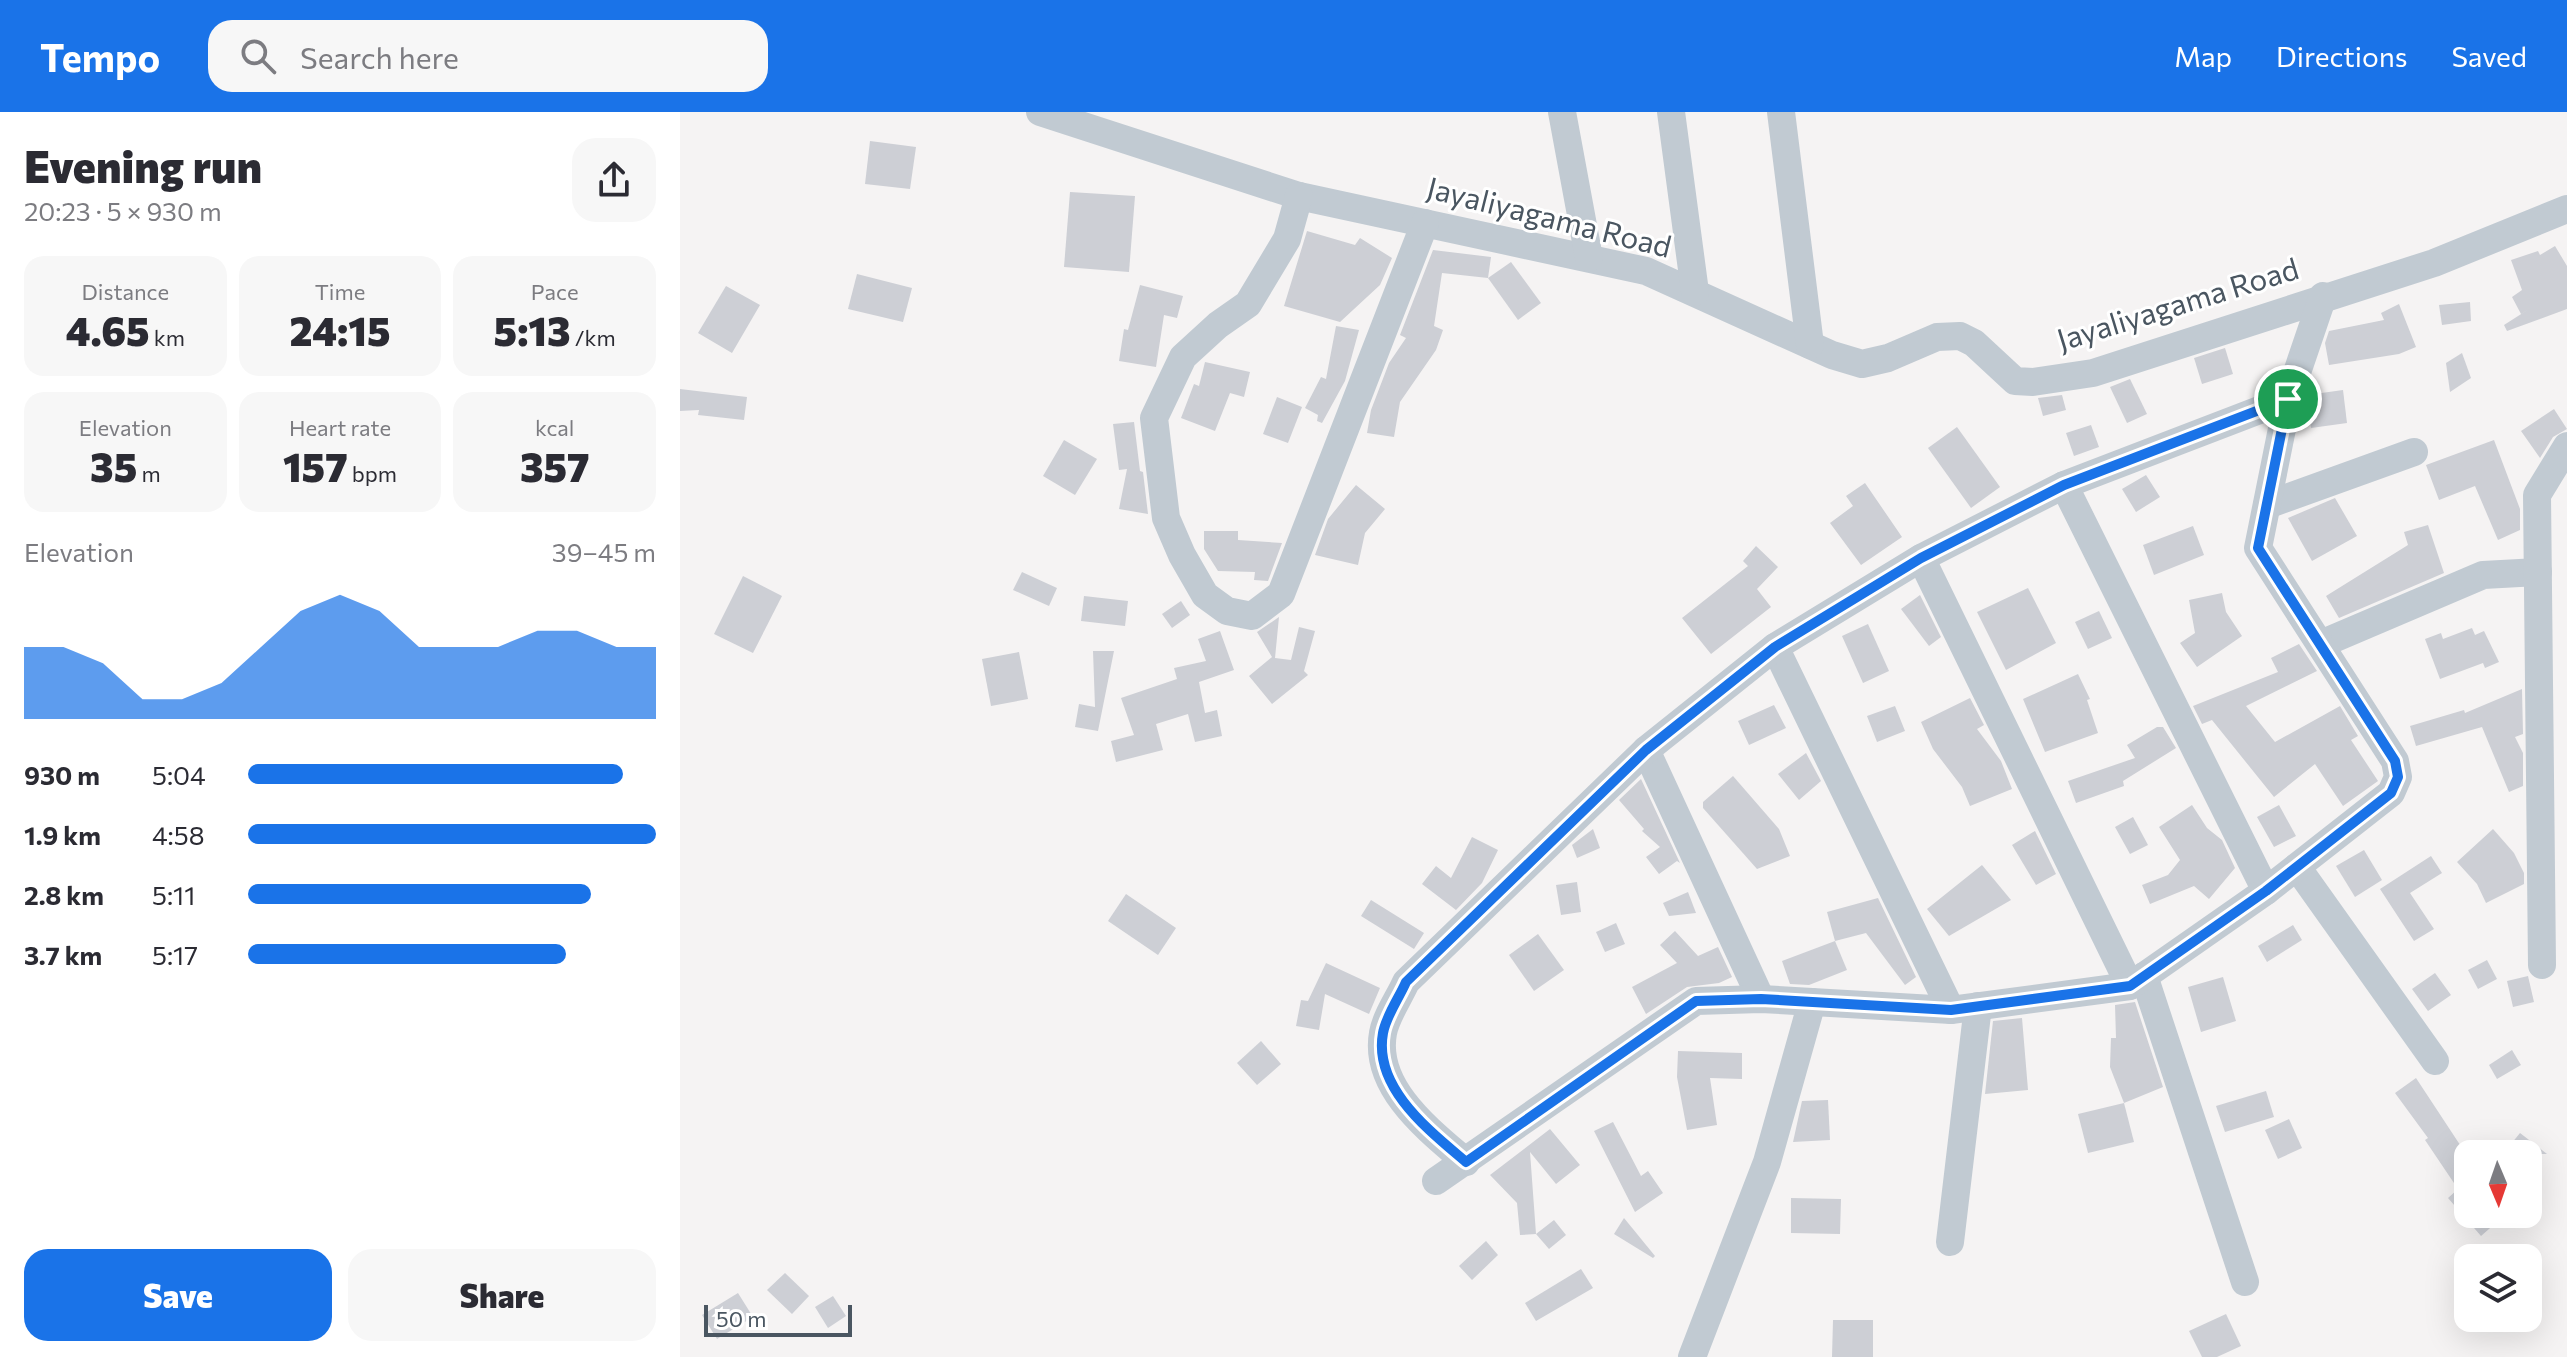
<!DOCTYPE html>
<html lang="en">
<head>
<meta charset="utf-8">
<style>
  body { margin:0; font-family:Commissioner,sans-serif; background:#f7f7f7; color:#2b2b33; height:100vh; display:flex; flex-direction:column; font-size:30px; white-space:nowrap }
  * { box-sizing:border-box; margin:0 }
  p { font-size:26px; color:#7c7c81 }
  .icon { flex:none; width:44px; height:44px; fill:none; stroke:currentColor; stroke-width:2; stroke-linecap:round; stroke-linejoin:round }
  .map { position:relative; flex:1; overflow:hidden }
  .sheet { display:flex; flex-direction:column; background:#fff; width:680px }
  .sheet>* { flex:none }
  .needle { width:52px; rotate:178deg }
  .tools { position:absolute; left:1774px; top:1028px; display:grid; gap:16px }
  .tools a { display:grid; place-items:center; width:88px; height:88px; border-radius:16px; background:#fff; box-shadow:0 8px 32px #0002; font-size:40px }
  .scale { position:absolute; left:24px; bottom:20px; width:148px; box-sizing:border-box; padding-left:8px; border:4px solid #4a5661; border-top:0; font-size:22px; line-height:28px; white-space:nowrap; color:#4a5661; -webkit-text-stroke:6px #fff; paint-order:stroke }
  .pin { position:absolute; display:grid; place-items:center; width:68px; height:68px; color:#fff; margin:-34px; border:4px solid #fff; border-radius:50%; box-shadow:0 2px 8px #0007 }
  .round { display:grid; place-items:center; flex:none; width:84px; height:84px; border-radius:24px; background:#f7f7f7 }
  .head { display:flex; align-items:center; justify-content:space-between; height:136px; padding:0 24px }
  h1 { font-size:44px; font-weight:800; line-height:60px }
  .metrics { display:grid; grid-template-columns:repeat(3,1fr); gap:12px; height:136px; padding:8px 24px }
  .metrics div { display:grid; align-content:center; border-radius:20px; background:#f7f7f7; text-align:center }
  .metrics b { font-size:40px; font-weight:800 }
  .metrics small { font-size:22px; font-weight:400 }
  .metrics p { font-size:22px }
  .chart { height:224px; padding:16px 24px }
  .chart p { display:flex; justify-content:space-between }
  .chart svg { width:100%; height:144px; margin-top:8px; fill:#1a73e8; opacity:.7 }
  .primary-button { display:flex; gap:16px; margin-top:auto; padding:16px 24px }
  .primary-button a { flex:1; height:92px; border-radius:24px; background:#1a73e8; color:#fff; font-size:32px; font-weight:800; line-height:92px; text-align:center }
  .primary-button a+a { background:#f7f7f7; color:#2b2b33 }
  ul { padding:0 24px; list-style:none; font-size:26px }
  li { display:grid; grid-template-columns:128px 96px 1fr; align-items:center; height:60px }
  li i { height:20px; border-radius:10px; background:#1a73e8 }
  header { display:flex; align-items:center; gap:48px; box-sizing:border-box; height:112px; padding:0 40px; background:#1a73e8; color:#fff }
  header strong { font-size:38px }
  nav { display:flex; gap:44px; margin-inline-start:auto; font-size:28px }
  .search { width:560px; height:72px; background:#f7f7f7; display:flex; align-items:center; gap:20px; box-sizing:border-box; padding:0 28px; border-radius:24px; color:#7c7c81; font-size:30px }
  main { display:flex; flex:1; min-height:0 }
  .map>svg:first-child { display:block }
</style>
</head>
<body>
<header>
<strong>Tempo</strong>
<div class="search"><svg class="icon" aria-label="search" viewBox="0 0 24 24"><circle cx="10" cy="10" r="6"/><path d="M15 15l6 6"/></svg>Search here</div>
<nav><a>Map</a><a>Directions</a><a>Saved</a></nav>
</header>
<main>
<section class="sheet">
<div class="head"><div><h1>Evening run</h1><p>20:23 · 5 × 930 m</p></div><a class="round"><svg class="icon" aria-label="share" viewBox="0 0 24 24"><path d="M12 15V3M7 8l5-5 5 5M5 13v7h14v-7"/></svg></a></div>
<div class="metrics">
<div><p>Distance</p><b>4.65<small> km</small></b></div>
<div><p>Time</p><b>24:15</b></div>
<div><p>Pace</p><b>5:13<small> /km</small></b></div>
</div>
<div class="metrics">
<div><p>Elevation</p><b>35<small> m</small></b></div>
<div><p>Heart rate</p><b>157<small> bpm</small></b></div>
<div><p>kcal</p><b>357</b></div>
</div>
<div class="chart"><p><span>Elevation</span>39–45 m</p>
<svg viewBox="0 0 160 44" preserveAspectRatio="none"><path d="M0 44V22L10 22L20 27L30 38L40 38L50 33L60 22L70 11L80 6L90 11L100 22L110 22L120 22L130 17L140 17L150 22L160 22V44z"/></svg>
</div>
<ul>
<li><b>930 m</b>5:04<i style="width:92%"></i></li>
<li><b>1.9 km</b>4:58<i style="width:100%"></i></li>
<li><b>2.8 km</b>5:11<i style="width:84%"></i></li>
<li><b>3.7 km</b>5:17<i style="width:78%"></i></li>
</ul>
<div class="primary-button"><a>Save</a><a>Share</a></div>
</section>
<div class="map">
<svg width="1887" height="1245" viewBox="0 0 1887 1245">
  <rect width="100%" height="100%" fill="#f5f3f3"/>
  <g fill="#cdcfd5">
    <path d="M 190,29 L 236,35 L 230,77 L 185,72 Z"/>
    <path d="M 390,80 L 455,84 L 449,160 L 384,155 Z"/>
    <path d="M 627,119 L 675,133 L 680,126 L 712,146 L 700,173 L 660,210 L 604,194 Z"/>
    <path d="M 1875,134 L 1887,154 L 1887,197 L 1827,219 L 1824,213 L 1849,197 L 1841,202 L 1832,185 L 1842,178 L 1831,148 L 1858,139 L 1860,143 Z"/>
    <path d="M 753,138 L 811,145 L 808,166 L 762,161 L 754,214 L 763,218 L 756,238 L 720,290 L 714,325 L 687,321 L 691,298 L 709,251 L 726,226 L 720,223 Z"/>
    <path d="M 831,150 L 861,191 L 838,208 L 808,166 Z"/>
    <path d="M 177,162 L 232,176 L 223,210 L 168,197 Z"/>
    <path d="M 460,173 L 503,184 L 497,206 L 484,203 L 476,255 L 439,249 L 444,217 L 448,218 Z"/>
    <path d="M 46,174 L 80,193 L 52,241 L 18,221 Z"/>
    <path d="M 1790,190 L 1791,209 L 1762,213 L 1759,193 Z"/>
    <path d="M 1719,192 L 1736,235 L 1719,242 L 1649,253 L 1645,231 L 1649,219 L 1704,208 L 1701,201 Z"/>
    <path d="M 656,214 L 679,218 L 665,269 L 642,311 L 637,309 L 638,303 L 625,296 L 641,265 L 646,267 Z"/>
    <path d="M 1545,236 L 1553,262 L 1522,272 L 1514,246 Z"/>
    <path d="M 1782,241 L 1791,266 L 1770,280 L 1766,251 Z"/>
    <path d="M 525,250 L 570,260 L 564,285 L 550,281 L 535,319 L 501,306 L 514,272 L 519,274 Z"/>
    <path d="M 1450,267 L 1467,302 L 1447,311 L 1430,275 Z"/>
    <path d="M 0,277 L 67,285 L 64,308 L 18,303 L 19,298 L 0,299 Z"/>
    <path d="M 1663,278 L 1667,311 L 1631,316 L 1627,283 Z"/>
    <path d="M 1382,283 L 1386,298 L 1363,304 L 1358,286 Z"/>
    <path d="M 597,285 L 622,295 L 608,331 L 583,322 Z"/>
    <path d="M 1874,297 L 1887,317 L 1873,325 L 1860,346 L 1841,319 Z"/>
    <path d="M 454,310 L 460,359 L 463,360 L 468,402 L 439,397 L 447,357 L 439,358 L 433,312 Z"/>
    <path d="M 1411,313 L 1419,335 L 1394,344 L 1386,321 Z"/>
    <path d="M 1277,315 L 1320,375 L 1291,396 L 1248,336 Z"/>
    <path d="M 384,328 L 417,347 L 395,383 L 363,364 Z"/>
    <path d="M 1814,328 L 1840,397 L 1840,418 L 1818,428 L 1795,374 L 1759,388 L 1746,353 Z"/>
    <path d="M 1466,363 L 1480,385 L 1456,400 L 1442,377 Z"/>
    <path d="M 1185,371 L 1222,425 L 1181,453 L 1150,411 L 1173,394 L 1166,384 Z"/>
    <path d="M 676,373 L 705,397 L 685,421 L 678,453 L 635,443 L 648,407 Z"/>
    <path d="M 1655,386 L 1677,424 L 1632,449 L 1608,406 Z"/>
    <path d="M 1748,413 L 1764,461 L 1659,506 L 1646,484 L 1728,433 L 1724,420 Z"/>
    <path d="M 1513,414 L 1524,443 L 1474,463 L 1463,433 Z"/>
    <path d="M 524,419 L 558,419 L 558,428 L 602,431 L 588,469 L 574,468 L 575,460 L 538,459 L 524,437 Z"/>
    <path d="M 1076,434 L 1098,455 L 1077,477 L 1091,495 L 1031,542 L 1002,506 L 1068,454 L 1063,449 Z"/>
    <path d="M 342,460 L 377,476 L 369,494 L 333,478 Z"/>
    <path d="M 63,464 L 102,484 L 73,541 L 34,522 Z"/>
    <path d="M 1348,476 L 1376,531 L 1326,558 L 1297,500 Z"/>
    <path d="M 1542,481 L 1546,500 L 1562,524 L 1517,555 L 1500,531 L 1515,521 L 1509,488 Z"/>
    <path d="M 1240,483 L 1261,525 L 1249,534 L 1221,497 Z"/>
    <path d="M 404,484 L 448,489 L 445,514 L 401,509 Z"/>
    <path d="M 501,489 L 510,503 L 492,516 L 482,502 Z"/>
    <path d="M 1419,499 L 1432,526 L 1408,537 L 1395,510 Z"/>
    <path d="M 599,505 L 595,546 L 611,548 L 619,515 L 635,519 L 624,559 L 628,563 L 592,592 L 569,564 L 592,545 L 577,520 Z"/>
    <path d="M 1188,512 L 1209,559 L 1183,571 L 1162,524 Z"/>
    <path d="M 1792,516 L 1795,523 L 1804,519 L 1819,550 L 1805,556 L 1803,551 L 1760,567 L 1745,527 L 1761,521 L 1763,527 Z"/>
    <path d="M 540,519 L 554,558 L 519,570 L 525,601 L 537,598 L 542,624 L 515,630 L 508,602 L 476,612 L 483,638 L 436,650 L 431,629 L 454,623 L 441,586 L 497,567 L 494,556 L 526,549 L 518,527 Z"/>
    <path d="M 1619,532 L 1637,559 L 1566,594 L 1595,630 L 1660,594 L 1678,624 L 1671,628 L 1698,669 L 1663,694 L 1635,652 L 1594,685 L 1532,608 L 1522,612 L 1513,594 L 1598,560 L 1591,546 Z"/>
    <path d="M 413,539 L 434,539 L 418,619 L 395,615 L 399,592 L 415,595 Z"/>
    <path d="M 339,540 L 348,587 L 311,594 L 302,547 Z"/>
    <path d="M 1398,562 L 1410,587 L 1407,588 L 1418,621 L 1365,640 L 1343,587 Z"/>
    <path d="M 1842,577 L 1843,622 L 1835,625 L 1843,641 L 1843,674 L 1829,680 L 1802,615 L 1736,634 L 1730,614 L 1784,598 L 1785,601 Z"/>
    <path d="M 1290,586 L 1304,613 L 1297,617 L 1321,649 L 1332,677 L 1290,694 L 1282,675 L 1253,637 L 1241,610 Z"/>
    <path d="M 1094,593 L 1106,616 L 1069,633 L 1058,609 Z"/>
    <path d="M 1215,594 L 1225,619 L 1197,630 L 1187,604 Z"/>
    <path d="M 1477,615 L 1483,615 L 1496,636 L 1443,669 L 1444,674 L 1396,691 L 1388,669 L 1455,646 L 1447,633 Z"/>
    <path d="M 1126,641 L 1141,669 L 1119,688 L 1098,662 Z"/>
    <path d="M 1053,664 L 1099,717 L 1110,744 L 1077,757 L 1023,696 L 1023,690 Z"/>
    <path d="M 961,667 L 1000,751 L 997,749 L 979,762 L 966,745 L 980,735 L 962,719 L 964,717 L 939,688 Z"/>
    <path d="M 1512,693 L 1527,716 L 1542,728 L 1555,756 L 1529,787 L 1514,774 L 1470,792 L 1462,773 L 1488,763 L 1500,748 L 1479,715 Z"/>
    <path d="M 1599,693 L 1616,724 L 1594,735 L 1577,705 Z"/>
    <path d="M 1453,705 L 1468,733 L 1450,742 L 1435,715 Z"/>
    <path d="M 913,717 L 920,736 L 897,746 L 892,733 Z"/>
    <path d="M 1813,717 L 1834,741 L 1844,761 L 1844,772 L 1806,791 L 1797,772 L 1777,750 Z"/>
    <path d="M 1355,719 L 1376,762 L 1356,773 L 1332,733 Z"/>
    <path d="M 792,725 L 818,738 L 802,771 L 776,798 L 742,772 L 756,754 L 771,766 Z"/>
    <path d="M 1684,738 L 1702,768 L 1675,785 L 1656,754 Z"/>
    <path d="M 1751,744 L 1762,761 L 1730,781 L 1754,817 L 1734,829 L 1700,777 Z"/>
    <path d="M 1302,753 L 1331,788 L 1269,824 L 1247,797 Z"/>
    <path d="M 897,770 L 901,800 L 881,803 L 876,773 Z"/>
    <path d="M 1008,780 L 1016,801 L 989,804 L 983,791 Z"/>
    <path d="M 446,782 L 496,816 L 478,843 L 428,809 Z"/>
    <path d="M 1198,786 L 1236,865 L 1225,873 L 1186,821 L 1155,829 L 1147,800 Z"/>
    <path d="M 691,788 L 744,821 L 734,837 L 681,804 Z"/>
    <path d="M 936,811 L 945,832 L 925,840 L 916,820 Z"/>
    <path d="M 1613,813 L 1622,828 L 1587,850 L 1578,834 Z"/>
    <path d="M 995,819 L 1018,844 L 1038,835 L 1052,865 L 1039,871 L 1007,875 L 966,902 L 952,875 L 997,851 L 980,833 Z"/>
    <path d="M 858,822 L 884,858 L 854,879 L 829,843 Z"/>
    <path d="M 1155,829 L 1167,858 L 1129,873 L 1110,872 L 1102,849 Z"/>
    <path d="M 1807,848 L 1817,867 L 1798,877 L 1788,858 Z"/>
    <path d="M 646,851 L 700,876 L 689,902 L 645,882 L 639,918 L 616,914 L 621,888 L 628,889 Z"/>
    <path d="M 1755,861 L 1771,883 L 1748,899 L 1732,877 Z"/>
    <path d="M 1848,864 L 1854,890 L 1833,895 L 1827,869 Z"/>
    <path d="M 1543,865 L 1556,909 L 1521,920 L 1508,875 Z"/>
    <path d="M 1455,890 L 1483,975 L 1444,991 L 1430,955 L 1431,926 L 1436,926 L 1435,893 Z"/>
    <path d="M 1342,906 L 1348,978 L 1305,982 L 1313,909 Z"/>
    <path d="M 581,929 L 601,952 L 577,973 L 557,951 Z"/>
    <path d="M 1832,938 L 1841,953 L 1817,967 L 1809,953 Z"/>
    <path d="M 998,939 L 1062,941 L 1062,967 L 1030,966 L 1037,1013 L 1007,1018 L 997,965 Z"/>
    <path d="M 1736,966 L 1788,1045 L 1788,1102 L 1826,1102 L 1801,1124 L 1768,1086 L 1778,1077 L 1745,1028 L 1748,1026 L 1715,981 Z"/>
    <path d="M 1586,979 L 1594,1005 L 1545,1020 L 1536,994 Z"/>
    <path d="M 1148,988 L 1150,1028 L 1113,1030 L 1122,989 Z"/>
    <path d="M 1444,991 L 1454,1030 L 1408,1041 L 1398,1002 Z"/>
    <path d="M 1609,1007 L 1622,1036 L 1598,1047 L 1585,1018 Z"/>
    <path d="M 933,1010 L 961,1064 L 968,1059 L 983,1081 L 955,1100 L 914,1019 Z"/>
    <path d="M 870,1017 L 900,1053 L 876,1072 L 850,1040 L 856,1122 L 840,1123 L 837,1091 L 810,1063 Z"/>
    <path d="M 1840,1021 L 1867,1042 L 1823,1042 Z"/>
    <path d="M 1111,1086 L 1161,1087 L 1160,1122 L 1111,1121 Z"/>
    <path d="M 944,1106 L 975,1144 L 973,1146 L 934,1122 Z"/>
    <path d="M 874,1108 L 886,1123 L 869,1137 L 856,1122 Z"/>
    <path d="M 806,1129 L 818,1143 L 792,1168 L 779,1154 Z"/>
    <path d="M 901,1157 L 913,1176 L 856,1209 L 845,1191 Z"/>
    <path d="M 105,1161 L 129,1184 L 112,1202 L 87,1178 Z"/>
    <path d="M 58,1181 L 73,1205 L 37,1227 L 22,1203 Z"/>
    <path d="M 153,1184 L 166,1204 L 148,1216 L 135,1195 Z"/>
    <path d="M 1546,1202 L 1561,1234 L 1537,1245 L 1522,1245 L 1509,1219 Z"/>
    <path d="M 1153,1208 L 1193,1208 L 1193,1245 L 1152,1245 Z"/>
  </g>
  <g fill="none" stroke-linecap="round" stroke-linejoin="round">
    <g stroke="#c1cad2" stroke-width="28">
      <path d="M 360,0 L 619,84 L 966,159 L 1152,243 L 1182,252 L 1208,246 L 1257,225 L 1280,224 L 1294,231 L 1335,269 L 1353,270 L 1413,261 L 1754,151 L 1887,97"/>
      <path d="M 882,0 L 909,146"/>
      <path d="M 991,0 L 1015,180"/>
      <path d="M 1101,0 L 1130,233"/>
      <path d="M 619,84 L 607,127 L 568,192 L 538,213 L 503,245 L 474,306 L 486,406 L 502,443 L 525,483 L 547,499 L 572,504 L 601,482 L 745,111"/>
      <path d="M 1384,373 L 1586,779"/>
      <path d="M 1587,393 L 1734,340"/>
      <path d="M 1241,446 L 1450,874"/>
      <path d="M 1641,532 L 1803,463 L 1858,460"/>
      <path d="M 1095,535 L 1271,898"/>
      <path d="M 966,638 L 1081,887"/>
      <path d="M 1617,755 L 1755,949"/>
      <path d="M 1862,853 L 1857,383 L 1887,334"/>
      <path d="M 1464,864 L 1565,1170"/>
      <path d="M 786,1050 C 750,1019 693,976 703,921 C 706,904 719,886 726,870 L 966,638 L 1095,535 L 1241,446 L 1384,373 L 1608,287"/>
      <path d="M 756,1069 L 1016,889 L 1081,887 L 1271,898 L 1450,874 L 1586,779 L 1711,681 L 1718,665 L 1715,649 L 1578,436 L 1608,287 L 1643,184"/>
      <path d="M 1270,1130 L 1298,894"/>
      <path d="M 1012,1245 L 1087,1050 L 1132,890"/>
    </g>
  </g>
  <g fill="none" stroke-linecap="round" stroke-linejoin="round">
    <g stroke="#fff" stroke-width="16">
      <path id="route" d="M 1608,287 L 1578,436 L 1715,649 L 1718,665 L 1711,681 L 1586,779 L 1450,874 L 1271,898 L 1081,887 L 1016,889 L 786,1050 C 750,1019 693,976 703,921 C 706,904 719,886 726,870 L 966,638 L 1095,535 L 1241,446 L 1384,373 Z"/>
    </g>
    <use href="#route" stroke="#1a73e8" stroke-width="10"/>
  </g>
  <g text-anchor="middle" stroke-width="6" stroke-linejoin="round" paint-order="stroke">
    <g font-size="30" fill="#4a5661" stroke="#fff">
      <text transform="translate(869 106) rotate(14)" y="10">Jayaliyagama Road</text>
      <text transform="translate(1498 193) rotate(-17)" y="10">Jayaliyagama Road</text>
    </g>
  </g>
</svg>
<div class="tools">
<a><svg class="needle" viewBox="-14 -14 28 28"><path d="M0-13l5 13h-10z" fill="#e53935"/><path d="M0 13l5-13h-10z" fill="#7c7c81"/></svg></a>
<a><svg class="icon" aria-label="layers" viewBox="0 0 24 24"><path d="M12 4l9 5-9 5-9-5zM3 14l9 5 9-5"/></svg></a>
</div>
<div class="scale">50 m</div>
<div class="pin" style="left:1608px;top:287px;background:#1e9e55"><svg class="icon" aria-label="arrive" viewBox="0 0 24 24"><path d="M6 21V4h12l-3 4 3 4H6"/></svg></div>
</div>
</main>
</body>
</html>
